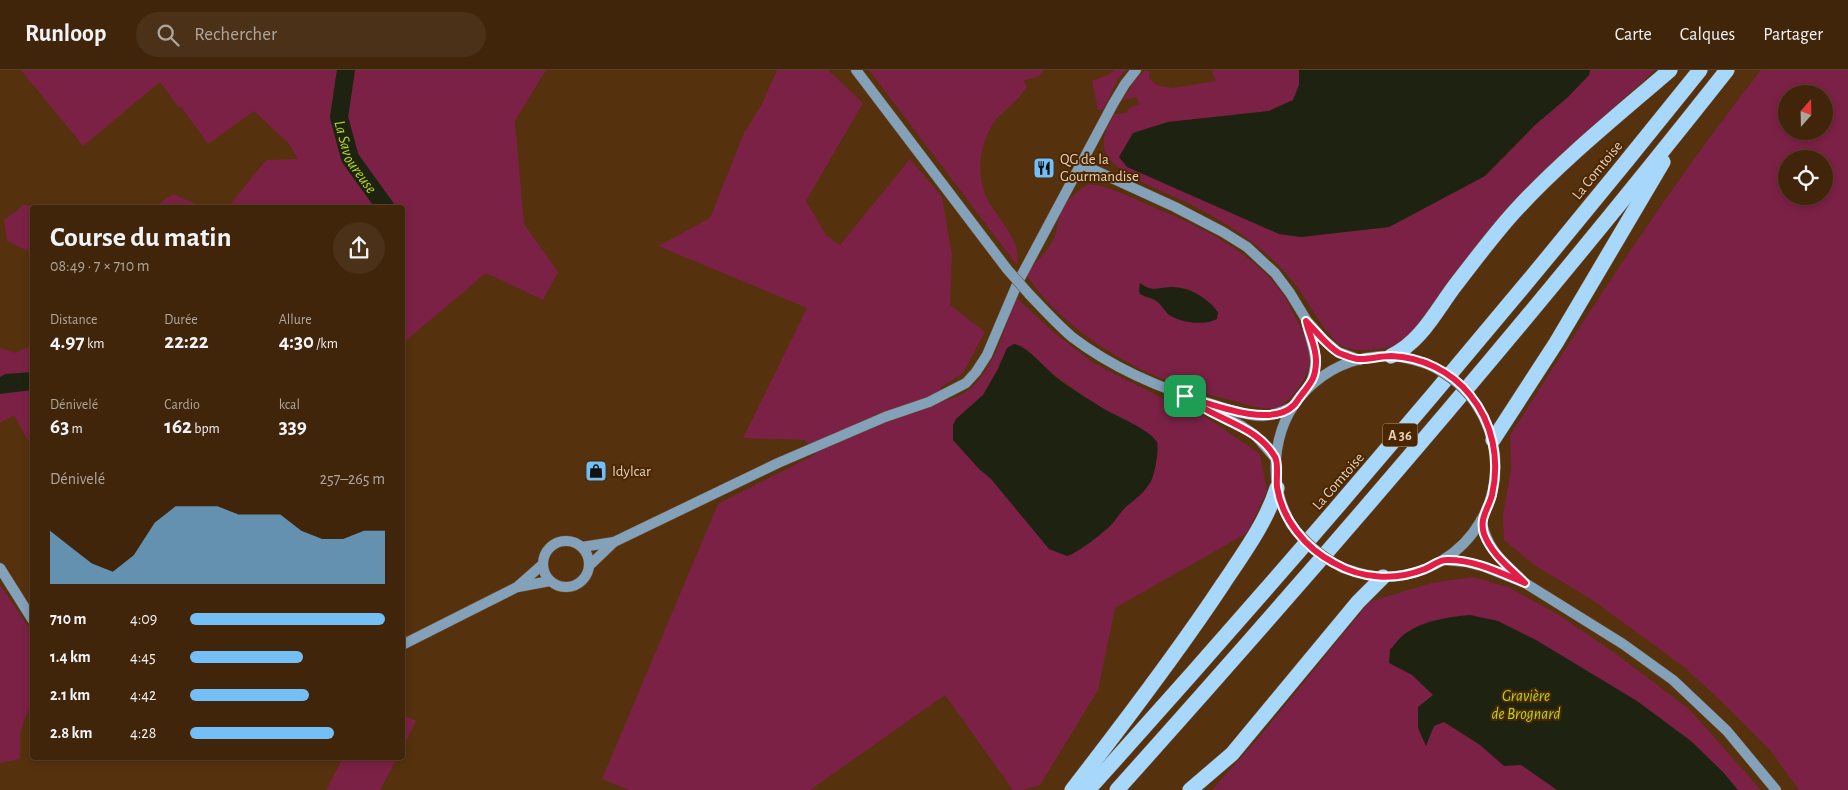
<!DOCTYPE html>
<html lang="fr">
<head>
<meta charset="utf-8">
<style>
  body { margin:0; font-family:"Alegreya Sans",sans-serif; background:#4b3118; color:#f1f3f6; height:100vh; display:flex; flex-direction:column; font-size:19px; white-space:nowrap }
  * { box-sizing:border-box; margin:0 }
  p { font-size:16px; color:#aea59c }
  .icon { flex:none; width:28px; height:28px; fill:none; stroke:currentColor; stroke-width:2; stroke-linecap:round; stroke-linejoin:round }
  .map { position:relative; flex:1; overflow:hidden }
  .sheet { position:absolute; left:30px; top:135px; width:375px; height:555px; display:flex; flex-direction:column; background:#40250a; border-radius:5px; box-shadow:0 2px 8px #0003,0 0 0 1px #59422b }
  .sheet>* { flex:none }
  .needle { width:32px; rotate:20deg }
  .buttons { position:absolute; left:1778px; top:15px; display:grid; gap:10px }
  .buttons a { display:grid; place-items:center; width:55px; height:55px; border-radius:50%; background:#40250a; box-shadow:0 2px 8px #0003,0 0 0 1px #59422b; font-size:25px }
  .pin { position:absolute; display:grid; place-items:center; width:42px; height:42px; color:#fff; margin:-21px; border-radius:10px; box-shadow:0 2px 8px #0006 }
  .round { display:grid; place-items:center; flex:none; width:52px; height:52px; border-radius:26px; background:#4b3118 }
  .headline { display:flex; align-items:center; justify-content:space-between; height:85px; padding:0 20px }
  h1 { font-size:28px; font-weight:600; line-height:38px }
  .stats { display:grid; grid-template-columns:repeat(3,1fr); gap:8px; height:85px; padding:5px 20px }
  .stats div { display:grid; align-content:center }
  .stats b { font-size:21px; font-weight:600 }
  .stats small { font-size:14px; font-weight:400 }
  .stats p { font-size:14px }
  .chart { height:140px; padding:10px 20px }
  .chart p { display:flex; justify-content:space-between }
  .chart svg { width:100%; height:90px; margin-top:5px; fill:#74c0f6; opacity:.7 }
  ul { padding:0 20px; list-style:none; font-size:16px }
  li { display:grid; grid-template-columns:80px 60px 1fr; align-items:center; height:38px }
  li i { height:12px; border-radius:6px; background:#74c0f6 }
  header { display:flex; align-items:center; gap:30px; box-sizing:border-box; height:70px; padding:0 25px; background:#40250a; border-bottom:1px solid #59422b }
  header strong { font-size:24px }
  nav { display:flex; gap:28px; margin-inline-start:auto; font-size:18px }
  .search { width:350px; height:45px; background:#4b3118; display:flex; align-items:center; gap:12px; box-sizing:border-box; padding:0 18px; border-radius:28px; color:#aea59c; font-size:19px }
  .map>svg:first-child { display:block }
</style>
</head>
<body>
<header>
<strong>Runloop</strong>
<div class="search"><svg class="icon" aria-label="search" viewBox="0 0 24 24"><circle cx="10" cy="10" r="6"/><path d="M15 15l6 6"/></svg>Rechercher</div>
<nav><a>Carte</a><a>Calques</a><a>Partager</a></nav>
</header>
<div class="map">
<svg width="1848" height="720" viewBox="0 0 1848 720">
  <rect width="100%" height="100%" fill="#56310e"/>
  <g fill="#7b2145" fill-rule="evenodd">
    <path d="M 21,0 L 546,0 L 515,51 L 524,154 L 558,202 L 543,230 L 486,203 L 403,273 L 402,138 L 228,137 L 266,90 L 298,89 L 289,74 L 254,41 L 208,74 L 181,37 L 179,38 L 160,12 L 83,76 Z"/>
    <path d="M 777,0 L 828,0 L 863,33 L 806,131 L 826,165 L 840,175 L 910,89 L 942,127 L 952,185 L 950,235 L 985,262 L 963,303 L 941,317 L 945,330 C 988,325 1004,261 1016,227 L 1053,262 L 1095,294 L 1166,330 L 1200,343 L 1260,384 L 1267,421 L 1247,463 L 1115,538 L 1098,620 L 1040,715 L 1023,720 L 1013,720 L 945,625 L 810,720 L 629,720 L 602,709 L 718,434 L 816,384 L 805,370 L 743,368 L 807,238 L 658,176 L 710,148 L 744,63 L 761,36 ZM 1001,290 L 1047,300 L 1101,338 L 1154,367 L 956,349 L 983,325 L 998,299 Z"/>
    <path d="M 869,0 L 1044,0 L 1039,6 L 1024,11 L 1027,17 C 1023,22 1019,28 1015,32 C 1006,40 997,46 991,57 C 978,80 976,111 990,134 C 1002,153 1021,171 1017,195 Z"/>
    <path d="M 1114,0 L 1126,0 L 1118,9 L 1103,40 L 1098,40 L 1092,11 L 1110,4 Z"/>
    <path d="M 1145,0 L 1150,2 L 1149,8 L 1156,15 L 1173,18 L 1216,11 L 1211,0 L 1299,0 L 1299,15 L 1294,30 L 1269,41 L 1168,52 L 1133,63 L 1279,164 L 1301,167 L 1389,157 L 1485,106 L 1535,55 L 1568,27 L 1589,5 L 1590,0 L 1655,0 C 1602,50 1544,95 1497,150 C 1475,176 1454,204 1435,232 C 1428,240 1414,265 1407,270 C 1393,279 1357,284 1342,276 C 1324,265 1307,228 1292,210 C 1264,176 1227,153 1188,133 C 1168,123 1108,102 1104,78 C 1102,66 1109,55 1114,44 L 1126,43 L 1129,38 L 1139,34 L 1137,27 L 1123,30 L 1135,10 Z"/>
    <path d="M 1761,0 L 1848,0 L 1848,720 L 1799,720 L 1770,680 L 1725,635 L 1684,597 L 1591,529 L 1534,495 L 1504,470 L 1503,444 L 1511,400 L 1510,365 C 1590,240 1670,116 1761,0 ZM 1786,24 L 1824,24 L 1824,61 L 1786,61 ZM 1786,89 L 1824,89 L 1824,126 L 1786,126 Z"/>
    <path d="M 1090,114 C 1112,117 1131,128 1151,136 C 1202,158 1252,180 1285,227 C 1290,236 1294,245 1299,254 C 1309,273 1315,292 1303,311 C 1298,320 1287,334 1276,338 C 1272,339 1265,338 1261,338 C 1229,330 1188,320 1158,307 C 1111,287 1054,249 1027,205 C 1034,191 1047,184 1053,170 C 1057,163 1057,155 1059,148 C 1063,133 1077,120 1090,114 ZM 1139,214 L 1142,214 C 1152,225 1173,215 1187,219 C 1193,221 1199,226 1205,229 L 1198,252 C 1187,250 1175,245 1165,238 C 1158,233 1154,228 1144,227 Z"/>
    <path d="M 173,124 L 203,137 L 154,137 Z"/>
    <path d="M 24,135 L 47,137 L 32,138 L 32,183 L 7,171 L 4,150 Z"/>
    <path d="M 32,275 L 32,378 L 14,345 L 0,353 L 0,278 L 16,283 Z"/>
    <path d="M 1473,507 L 1508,517 L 1559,545 L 1616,584 L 1689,639 L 1761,720 L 1212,720 L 1260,666 L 1369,532 L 1431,513 Z"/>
    <path d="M 0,515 L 32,562 L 32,632 L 23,653 L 20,665 L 20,689 L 0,693 Z"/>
    <path d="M 403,645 L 416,651 L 403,677 Z"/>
    <path d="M 343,688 L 397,688 L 380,720 L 326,720 Z"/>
  </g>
  <g fill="#1e2311">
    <path d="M 1299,0 L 1590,0 L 1589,5 L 1568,27 L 1535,55 L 1485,106 L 1389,157 L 1301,167 L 1279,164 L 1127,97 L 1119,87 L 1133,63 L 1168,52 L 1269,41 L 1293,30 L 1299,15 Z"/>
    <path d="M 1140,213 C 1151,222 1158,218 1170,217 C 1188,216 1208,228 1218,242 L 1217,249 C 1204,256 1180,253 1168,244 C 1163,239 1161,234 1155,230 C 1150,227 1145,227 1140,224 L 1139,221 Z"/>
    <path d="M 1014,274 C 1027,275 1049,303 1062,312 C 1075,321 1088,329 1101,337 C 1117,347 1146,357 1157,372 C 1159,380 1155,406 1150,413 C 1144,423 1134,430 1126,437 C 1120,442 1117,449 1111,455 C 1103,463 1078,483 1067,486 L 1049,479 L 991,409 L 979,399 L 953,370 L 953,355 L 956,349 L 983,325 L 998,299 L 1007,278 Z"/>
    <path d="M 32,302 L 32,320 L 0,324 L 0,307 L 5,304 Z"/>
    <path d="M 1470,545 L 1498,551 L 1536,570 L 1637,631 L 1691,671 L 1723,702 L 1738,720 L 1557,720 L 1521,695 L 1504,696 L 1480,675 L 1444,652 L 1434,656 L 1426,676 L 1418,658 L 1418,637 L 1433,625 L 1412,605 L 1389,593 L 1390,580 C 1395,574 1400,567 1406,563 C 1425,550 1448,547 1470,545 Z"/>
  </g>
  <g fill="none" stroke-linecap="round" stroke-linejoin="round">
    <path stroke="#1e2311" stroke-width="18" id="s1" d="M 346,0 L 339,47 L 350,88 L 386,138"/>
    <g stroke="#704d2e" stroke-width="11">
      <g id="secondary">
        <path d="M 856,0 L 1007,199"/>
        <path d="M 1081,94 L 1175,137 L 1223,162 L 1247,177 L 1275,203 L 1290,223 L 1307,251 L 1324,270 L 1338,282 L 1360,290"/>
        <path d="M 1029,224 C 1043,239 1057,254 1072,267 C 1115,300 1164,320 1215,335 C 1231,340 1247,346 1263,346 C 1274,346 1283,341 1292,337"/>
        <path d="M 1307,252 C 1312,281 1321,285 1310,316"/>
        <path d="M 1196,333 L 1242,356 L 1255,365 L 1276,389"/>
        <path d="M 1481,450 C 1488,480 1500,489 1521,509"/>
        <path d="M 1291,454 C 1278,431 1273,406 1277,380 C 1285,324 1334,285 1390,286 C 1402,286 1415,290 1427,294"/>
        <circle cx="566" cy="494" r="23"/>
        <path d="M 582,477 L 614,472 L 778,393 L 885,347 L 929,332 L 966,313 L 976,302 L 987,285 L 1018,212 L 1113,34 L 1125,14 L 1136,0"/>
        <path d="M 1444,490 L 1466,492 L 1485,497 L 1525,513 L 1623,574 L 1673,610 L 1727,661 L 1776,720"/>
        <path d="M 590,495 L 614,472"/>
        <path d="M 0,498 L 32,549"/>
        <path d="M 1343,498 C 1356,502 1369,507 1383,507 C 1471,506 1524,414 1479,339"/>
        <path d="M 518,517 L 550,511"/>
        <path d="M 402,575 L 517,517 L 543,494"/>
      </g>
    </g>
    <g stroke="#704d2e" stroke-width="16">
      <g id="highway">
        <path d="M 1391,286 C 1420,273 1436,241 1454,217 C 1474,191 1494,164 1516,140 C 1563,89 1618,45 1670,0"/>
        <path d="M 1493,370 L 1556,273 L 1663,92"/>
        <path d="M 1072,720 C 1124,653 1176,585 1223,514 C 1243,484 1266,453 1277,418"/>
        <path d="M 1088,720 C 1299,486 1503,246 1700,0"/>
        <path d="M 1117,720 C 1327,486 1532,247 1727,0"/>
        <path d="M 1190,720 L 1232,684 L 1358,532 L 1383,507"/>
      </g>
    </g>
    <use href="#secondary" stroke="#83a2b9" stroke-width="10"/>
    <use href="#highway" stroke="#a7d8fc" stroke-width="15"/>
    <g stroke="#704d2e" stroke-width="11" stroke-linecap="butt">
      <g id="secondary-bridge">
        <path d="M 1007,199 L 1029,224"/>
        <path d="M 1427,294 C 1449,304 1467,318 1479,339"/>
        <path d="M 1291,454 C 1305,473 1321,487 1343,498"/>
      </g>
    </g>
    <use href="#secondary-bridge" stroke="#83a2b9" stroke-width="10"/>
  </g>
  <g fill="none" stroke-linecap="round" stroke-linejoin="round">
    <g stroke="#fff" stroke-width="10">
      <path id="route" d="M 1306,251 C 1316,261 1327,276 1339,283 C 1345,285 1355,290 1361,289 C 1371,289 1381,286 1391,286 C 1421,287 1451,301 1470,325 C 1493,353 1500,390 1492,425 C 1488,440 1479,448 1484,464 C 1492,485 1510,498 1525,513 C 1501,503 1473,489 1446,490 C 1439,490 1432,496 1425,499 C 1395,511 1362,509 1334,493 C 1305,478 1282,449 1277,417 C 1276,409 1279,394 1275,387 C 1260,361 1232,354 1207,340 C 1200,336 1192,331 1185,326 C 1211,334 1270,358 1293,336 C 1296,334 1298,329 1300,327 C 1310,313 1315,311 1316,293 C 1317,278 1309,265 1306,251 Z"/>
    </g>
    <use href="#route" stroke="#e11d48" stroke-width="6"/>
  </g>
  <defs>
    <g id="restaurant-square" transform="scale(1.125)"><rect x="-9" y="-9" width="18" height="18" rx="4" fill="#74c0f6" stroke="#4a2701"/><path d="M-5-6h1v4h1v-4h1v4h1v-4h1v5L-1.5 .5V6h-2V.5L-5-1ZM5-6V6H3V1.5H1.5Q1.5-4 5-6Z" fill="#111"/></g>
    <g id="shop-square" transform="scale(1.125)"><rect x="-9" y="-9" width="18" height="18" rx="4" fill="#74c0f6" stroke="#4a2701"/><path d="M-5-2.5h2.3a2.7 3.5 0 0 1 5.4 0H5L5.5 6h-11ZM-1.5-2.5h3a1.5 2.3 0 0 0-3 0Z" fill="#111"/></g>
  </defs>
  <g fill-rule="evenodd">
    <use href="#restaurant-square" x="1044" y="98"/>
    <use href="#shop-square" x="596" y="401"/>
  </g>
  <g text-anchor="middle" stroke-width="4" stroke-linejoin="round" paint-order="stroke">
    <rect fill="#4a2701" stroke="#b79d85" stroke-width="1" x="1382.5" y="353.5" width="35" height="23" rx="4"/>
    <g font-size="14" font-weight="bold" fill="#e6cfbd">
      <text x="1400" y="370">A 36</text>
    </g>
    <g font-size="15" fill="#e6cfbd" stroke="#4a2701" text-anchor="start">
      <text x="1060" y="94">QG de la<tspan x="1060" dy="17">Gourmandise</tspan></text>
      <text x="612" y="406">Idylcar</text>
    </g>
    <g font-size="15" fill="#e6cfbd" stroke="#4a2701">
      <text transform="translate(1597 100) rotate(-51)" y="5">La Comtoise</text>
      <text transform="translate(1338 411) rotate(-49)" y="5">La Comtoise</text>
    </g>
    <g font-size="16" font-style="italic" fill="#b6d712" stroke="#4a2701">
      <text dy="6" stroke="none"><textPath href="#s1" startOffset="91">La Savoureuse</textPath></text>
      <text x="1526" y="631">Gravière<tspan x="1526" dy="18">de Brognard</tspan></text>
    </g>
  </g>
</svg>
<div class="buttons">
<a><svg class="needle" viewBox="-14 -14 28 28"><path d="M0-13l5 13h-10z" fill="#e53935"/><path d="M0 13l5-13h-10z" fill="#aea59c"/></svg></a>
<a><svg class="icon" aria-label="locate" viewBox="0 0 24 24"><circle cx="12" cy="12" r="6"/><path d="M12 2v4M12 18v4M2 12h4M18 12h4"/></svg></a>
</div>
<div class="pin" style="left:1185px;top:326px;background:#1e9e55"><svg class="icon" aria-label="arrive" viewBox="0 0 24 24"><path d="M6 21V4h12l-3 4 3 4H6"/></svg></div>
<section class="sheet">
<div class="headline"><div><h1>Course du matin</h1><p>08:49 · 7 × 710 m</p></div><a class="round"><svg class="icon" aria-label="share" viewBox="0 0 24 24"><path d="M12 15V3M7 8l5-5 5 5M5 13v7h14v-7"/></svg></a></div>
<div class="stats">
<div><p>Distance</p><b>4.97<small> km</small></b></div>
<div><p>Durée</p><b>22:22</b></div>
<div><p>Allure</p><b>4:30<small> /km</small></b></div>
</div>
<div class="stats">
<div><p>Dénivelé</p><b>63<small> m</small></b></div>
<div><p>Cardio</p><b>162<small> bpm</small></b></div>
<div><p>kcal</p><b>339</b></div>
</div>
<div class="chart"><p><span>Dénivelé</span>257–265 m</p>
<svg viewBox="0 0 160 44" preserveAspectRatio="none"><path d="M0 44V18L10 26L20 34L30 38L40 30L50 14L60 6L70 6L80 6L90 10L100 10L110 10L120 18L130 22L140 22L150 18L160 18V44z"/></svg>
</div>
<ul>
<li><b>710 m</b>4:09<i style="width:100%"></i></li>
<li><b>1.4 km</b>4:45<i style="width:58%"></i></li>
<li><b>2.1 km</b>4:42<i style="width:61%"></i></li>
<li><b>2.8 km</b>4:28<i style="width:74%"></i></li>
</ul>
</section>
</div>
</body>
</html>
